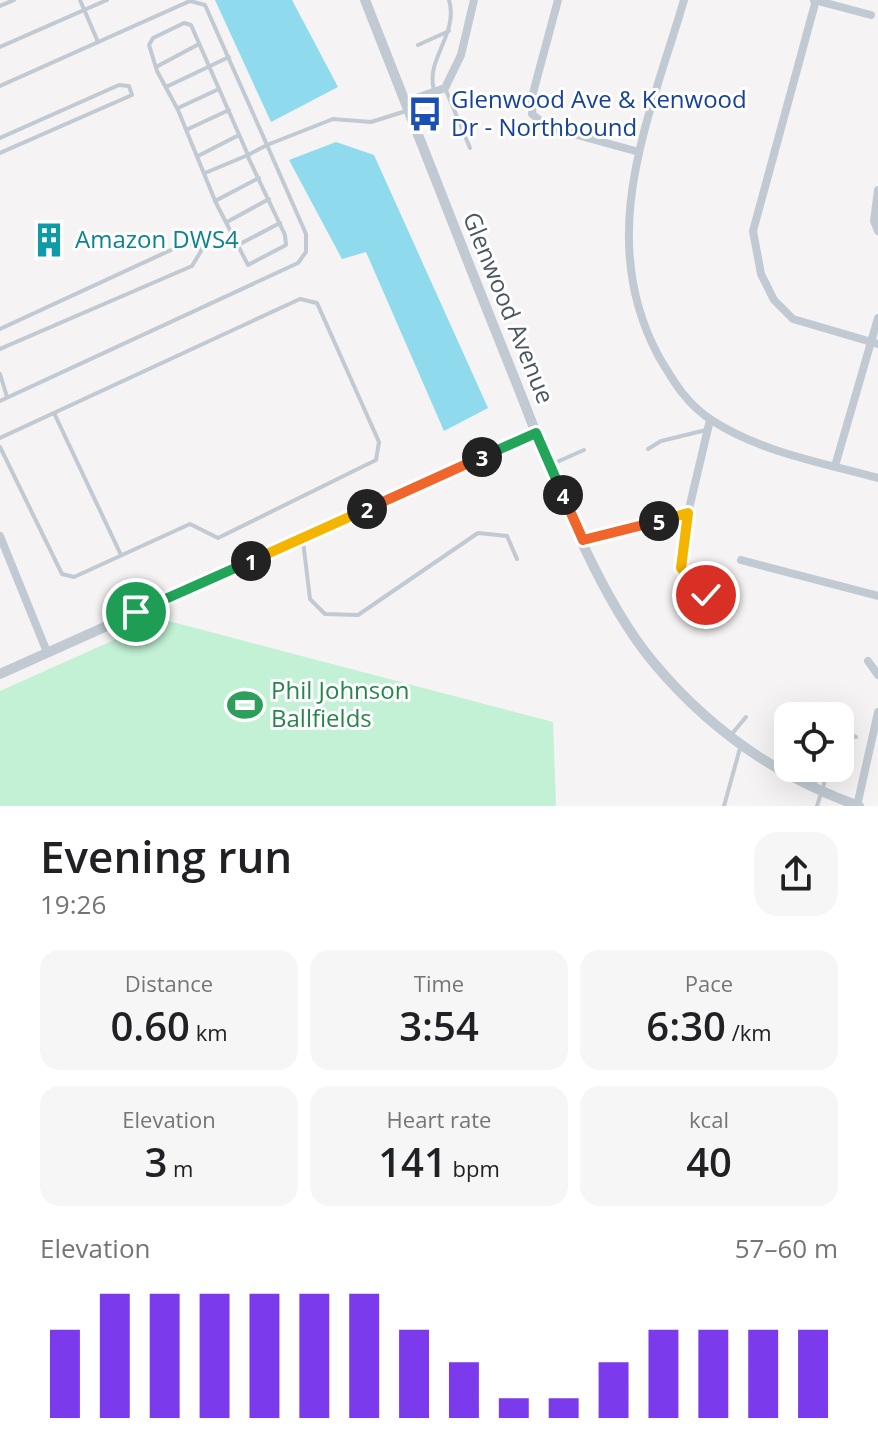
<!DOCTYPE html>
<html lang="en">
<head>
<meta charset="utf-8">
<style>
  body { margin:0; font-family:"Open Sans",sans-serif; background:#f6f6f6; color:#202124; height:100vh; display:flex; flex-direction:column; font-size:30px; white-space:nowrap }
  * { box-sizing:border-box; margin:0 }
  p { font-size:26px; color:#757577 }
  .icon { flex:none; width:44px; height:44px; fill:none; stroke:currentColor; stroke-width:2; stroke-linecap:round; stroke-linejoin:round }
  .map { position:relative; height:806px; overflow:hidden }
  .details { display:flex; flex-direction:column; background:#fff; flex:1 }
  .details>* { flex:none }
  .tools { position:absolute; left:774px; top:702px; display:grid; gap:16px }
  .tools a { display:grid; place-items:center; width:80px; height:80px; border-radius:16px; background:#fff; box-shadow:0 8px 32px #0002; font-size:40px }
  .pin { position:absolute; display:grid; place-items:center; width:68px; height:68px; color:#fff; margin:-34px; border:4px solid #fff; border-radius:50%; box-shadow:0 2px 8px #0007 }
  .km { position:absolute; width:40px; height:40px; margin:-20px; border-radius:50%; background:#222; color:#fff; font-size:22px; line-height:40px; text-align:center }
  .round { display:grid; place-items:center; flex:none; width:84px; height:84px; border-radius:24px; background:#f6f6f6 }
  .headline { display:flex; align-items:center; justify-content:space-between; height:136px; padding:0 40px }
  h1 { font-size:44px; font-weight:600; line-height:60px }
  .figures { display:grid; grid-template-columns:repeat(3,1fr); gap:12px; height:136px; padding:8px 40px }
  .figures div { display:grid; align-content:center; border-radius:20px; background:#f6f6f6; text-align:center }
  .figures b { font-size:40px; font-weight:600 }
  .figures small { font-size:22px; font-weight:400 }
  .figures p { font-size:22px }
  .chart { height:224px; padding:16px 40px }
  .chart p { display:flex; justify-content:space-between }
  .chart svg { width:100%; height:144px; margin-top:8px; stroke:#7c3aed; stroke-width:6 }
  .map>svg:first-child { display:block }
</style>
</head>
<body>
<div class="map">
<svg width="878" height="806" viewBox="0 0 878 806">
  <rect width="100%" height="100%" fill="#f5f3f3"/>
  <path fill="#c3f1d5" d="M 161,619 L 553,722 L 556,806 L 0,806 L 0,691 Z"/>
  <g fill="#90daee">
    <path d="M 215,0 L 292,0 L 338,87 L 271,122 Z"/>
    <path d="M 336,142 L 374,155 L 488,408 L 444,431 L 366,252 L 342,259 L 289,160 Z"/>
  </g>
  <g fill="none" stroke-linecap="round" stroke-linejoin="round">
    <g stroke="#c1cad2" stroke-width="4">
      <path d="M 80,0 L 98,42"/>
      <path d="M 0,6 L 14,0"/>
      <path d="M 418,45 L 449,31"/>
      <path d="M 0,47 L 107,0"/>
      <path d="M 156,67 L 199,44"/>
      <path d="M 0,86 L 190,1 L 205,5 L 267,145 L 248,155 L 249,159 L 285,235 L 286,245 L 248,265 L 216,203 L 178,110 L 157,71 L 149,45 L 153,38 L 184,23 L 191,25 L 248,155 L 205,173"/>
      <path d="M 166,87 L 229,57"/>
      <path d="M 445,88 L 470,148"/>
      <path d="M 434,90 C 425,59 459,34 449,0"/>
      <path d="M 178,108 L 219,89"/>
      <path d="M 186,130 L 229,110"/>
      <path d="M 0,138 L 119,85 L 129,86 L 132,95 L 0,153"/>
      <path d="M 198,156 L 239,135"/>
      <path d="M 215,201 L 259,178"/>
      <path d="M 227,222 L 269,199"/>
      <path d="M 238,245 L 280,223"/>
      <path d="M 0,329 L 186,243 L 197,245 L 201,251 L 192,266 L 0,349"/>
      <path d="M 0,374 L 7,397"/>
      <path d="M 0,401 L 298,263 L 306,252 L 306,234 L 267,145 L 333,119 L 371,122 L 406,111"/>
      <path d="M 54,413 L 121,555"/>
      <path d="M 0,438 L 300,299 L 317,303 L 379,442 L 376,460 L 218,538 L 190,524 L 74,577 L 62,574 L 0,447"/>
      <path d="M 648,449 L 661,441 L 706,430"/>
      <path d="M 550,465 L 584,450"/>
      <path d="M 303,541 L 310,599 L 325,614 L 358,615 L 478,533 L 507,536 L 517,559"/>
      <path d="M 813,711 L 831,716"/>
      <path d="M 731,735 L 746,717"/>
      <path d="M 840,736 L 844,733 L 856,737"/>
      <path d="M 814,787 L 820,768"/>
      <path d="M 724,806 L 740,748"/>
      <path d="M 817,806 L 829,768"/>
    </g>
    <g stroke="#c1cad2" stroke-width="8">
      <path d="M 558,0 L 533,93 L 532,114 L 548,127 L 639,152"/>
      <path d="M 684,0 C 649,119 594,237 659,357 C 674,382 687,405 713,421 C 761,452 823,463 878,478"/>
      <path d="M 814,0 L 871,15"/>
      <path d="M 816,0 L 753,231 L 761,274 L 774,300 L 793,319 L 878,344"/>
      <path d="M 405,102 L 445,88 L 461,55 L 474,0"/>
      <path d="M 878,190 L 874,221 L 878,231"/>
      <path d="M 835,466 L 878,318"/>
      <path d="M 688,513 L 681,568 L 706,595"/>
      <path d="M 0,536 L 47,652"/>
      <path d="M 583,540 L 688,513 L 710,420"/>
      <path d="M 741,560 L 878,596"/>
      <path d="M 868,661 L 878,675"/>
      <path d="M 857,806 L 878,712"/>
    </g>
    <g stroke="#c1cad2" stroke-width="10">
      <path d="M 365,0 C 415,128 465,255 516,382 C 550,468 595,593 654,663 C 709,729 777,777 859,806"/>
      <path d="M 0,674 L 536,433"/>
    </g>
  </g>
  <g fill="none" stroke-linecap="round" stroke-linejoin="round">
    <g stroke="#fff" stroke-width="16">
      <path id="split-1" d="M 136,612 L 251,561"/>
    </g>
    <g stroke="#fff" stroke-width="16">
      <path id="split-2" d="M 251,561 L 367,509"/>
    </g>
    <g stroke="#fff" stroke-width="16">
      <path id="split-3" d="M 367,509 L 482,457"/>
    </g>
    <g stroke="#fff" stroke-width="16">
      <path id="split-4" d="M 482,457 L 536,433 L 563,495"/>
    </g>
    <g stroke="#fff" stroke-width="16">
      <path id="split-5" d="M 563,495 L 583,540 L 659,521"/>
    </g>
    <g stroke="#fff" stroke-width="16">
      <path id="split-6" d="M 659,521 L 688,513 L 681,568 L 706,595"/>
    </g>
    <use href="#split-1" stroke="#22a559" stroke-width="10"/>
    <use href="#split-2" stroke="#f5b400" stroke-width="10"/>
    <use href="#split-3" stroke="#f0652b" stroke-width="10"/>
    <use href="#split-4" stroke="#22a559" stroke-width="10"/>
    <use href="#split-5" stroke="#f0652b" stroke-width="10"/>
    <use href="#split-6" stroke="#f5b400" stroke-width="10"/>
  </g>
  <defs>
    <g id="bus-bare" transform="scale(2.76)"><path d="M-5-6H5V4H4V6H2V4H-2V6H-4V4H-5ZM-3.5-4V0h7V-4ZM-3.5 1.2v1.5H-2V1.2ZM2 1.2v1.5H3.5V1.2Z" fill="#1a4fb4" stroke="#fff" stroke-width="2.5" paint-order="stroke"/></g>
    <g id="building-bare" transform="scale(2.76)"><path d="M-4-6H4V6H1V3H-1V6H-4ZM-2.5-4.3h1.7v1.8h-1.7ZM.8-4.3h1.7v1.8H.8ZM-2.5-1h1.7V.8h-1.7ZM.8-1h1.7V.8H.8Z" fill="#0f9aa8" stroke="#fff" stroke-width="2.5" paint-order="stroke"/></g>
    <g id="stadium-bare" transform="scale(2.76)"><path d="M0-5a6.5 5 0 1 0 0 10a6.5 5 0 1 0 0-10ZM-3.5-1.8h7v3.6h-7Z" fill="#2e9e5b" stroke="#fff" stroke-width="2.5" paint-order="stroke"/></g>
  </defs>
  <g fill-rule="evenodd">
    <use href="#bus-bare" x="425" y="114"/>
    <use href="#building-bare" x="49" y="240"/>
    <use href="#stadium-bare" x="245" y="705"/>
  </g>
  <g text-anchor="middle" stroke-width="6" stroke-linejoin="round" paint-order="stroke">
    <g font-size="24" fill="#164399" stroke="#fff" text-anchor="start">
      <text x="451" y="108">Glenwood Ave &amp; Kenwood<tspan x="451" dy="28">Dr - Northbound</tspan></text>
    </g>
    <g font-size="24" fill="#0d838f" stroke="#fff" text-anchor="start">
      <text x="75" y="248">Amazon DWS4</text>
    </g>
    <g font-size="24" fill="#4a5661" stroke="#fff">
      <text transform="translate(508 308) rotate(68)" y="8">Glenwood Avenue</text>
    </g>
    <g font-size="24" fill="#27864d" stroke="#fff" text-anchor="start">
      <text x="271" y="699">Phil Johnson<tspan x="271" dy="28">Ballfields</tspan></text>
    </g>
  </g>
</svg>
<div class="tools">
<a><svg class="icon" aria-label="locate" viewBox="0 0 24 24"><circle cx="12" cy="12" r="6"/><path d="M12 2v4M12 18v4M2 12h4M18 12h4"/></svg></a>
</div>
<div class="pin" style="left:136px;top:612px;background:#1e9e55"><svg class="icon" aria-label="arrive" viewBox="0 0 24 24"><path d="M6 21V4h12l-3 4 3 4H6"/></svg></div>
<div class="pin" style="left:706px;top:595px;background:#d93025"><svg class="icon" aria-label="check" viewBox="0 0 24 24"><path d="M5 12l5 5 9-10"/></svg></div>
<b class="km" style="left:251px;top:561px">1</b>
<b class="km" style="left:367px;top:509px">2</b>
<b class="km" style="left:482px;top:457px">3</b>
<b class="km" style="left:563px;top:495px">4</b>
<b class="km" style="left:659px;top:521px">5</b>
</div>
<section class="details">
<div class="headline"><div><h1>Evening run</h1><p>19:26</p></div><a class="round"><svg class="icon" aria-label="share" viewBox="0 0 24 24"><path d="M12 15V3M7 8l5-5 5 5M5 13v7h14v-7"/></svg></a></div>
<div class="figures">
<div><p>Distance</p><b>0.60<small> km</small></b></div>
<div><p>Time</p><b>3:54</b></div>
<div><p>Pace</p><b>6:30<small> /km</small></b></div>
</div>
<div class="figures">
<div><p>Elevation</p><b>3<small> m</small></b></div>
<div><p>Heart rate</p><b>141<small> bpm</small></b></div>
<div><p>kcal</p><b>40</b></div>
</div>
<div class="chart"><p><span>Elevation</span>57–60 m</p>
<svg viewBox="0 0 160 44" preserveAspectRatio="none"><path d="M5 44V17M15 44V6M25 44V6M35 44V6M45 44V6M55 44V6M65 44V6M75 44V17M85 44V27M95 44V38M105 44V38M115 44V27M125 44V17M135 44V17M145 44V17M155 44V17"/></svg>
</div>
</section>
</body>
</html>
